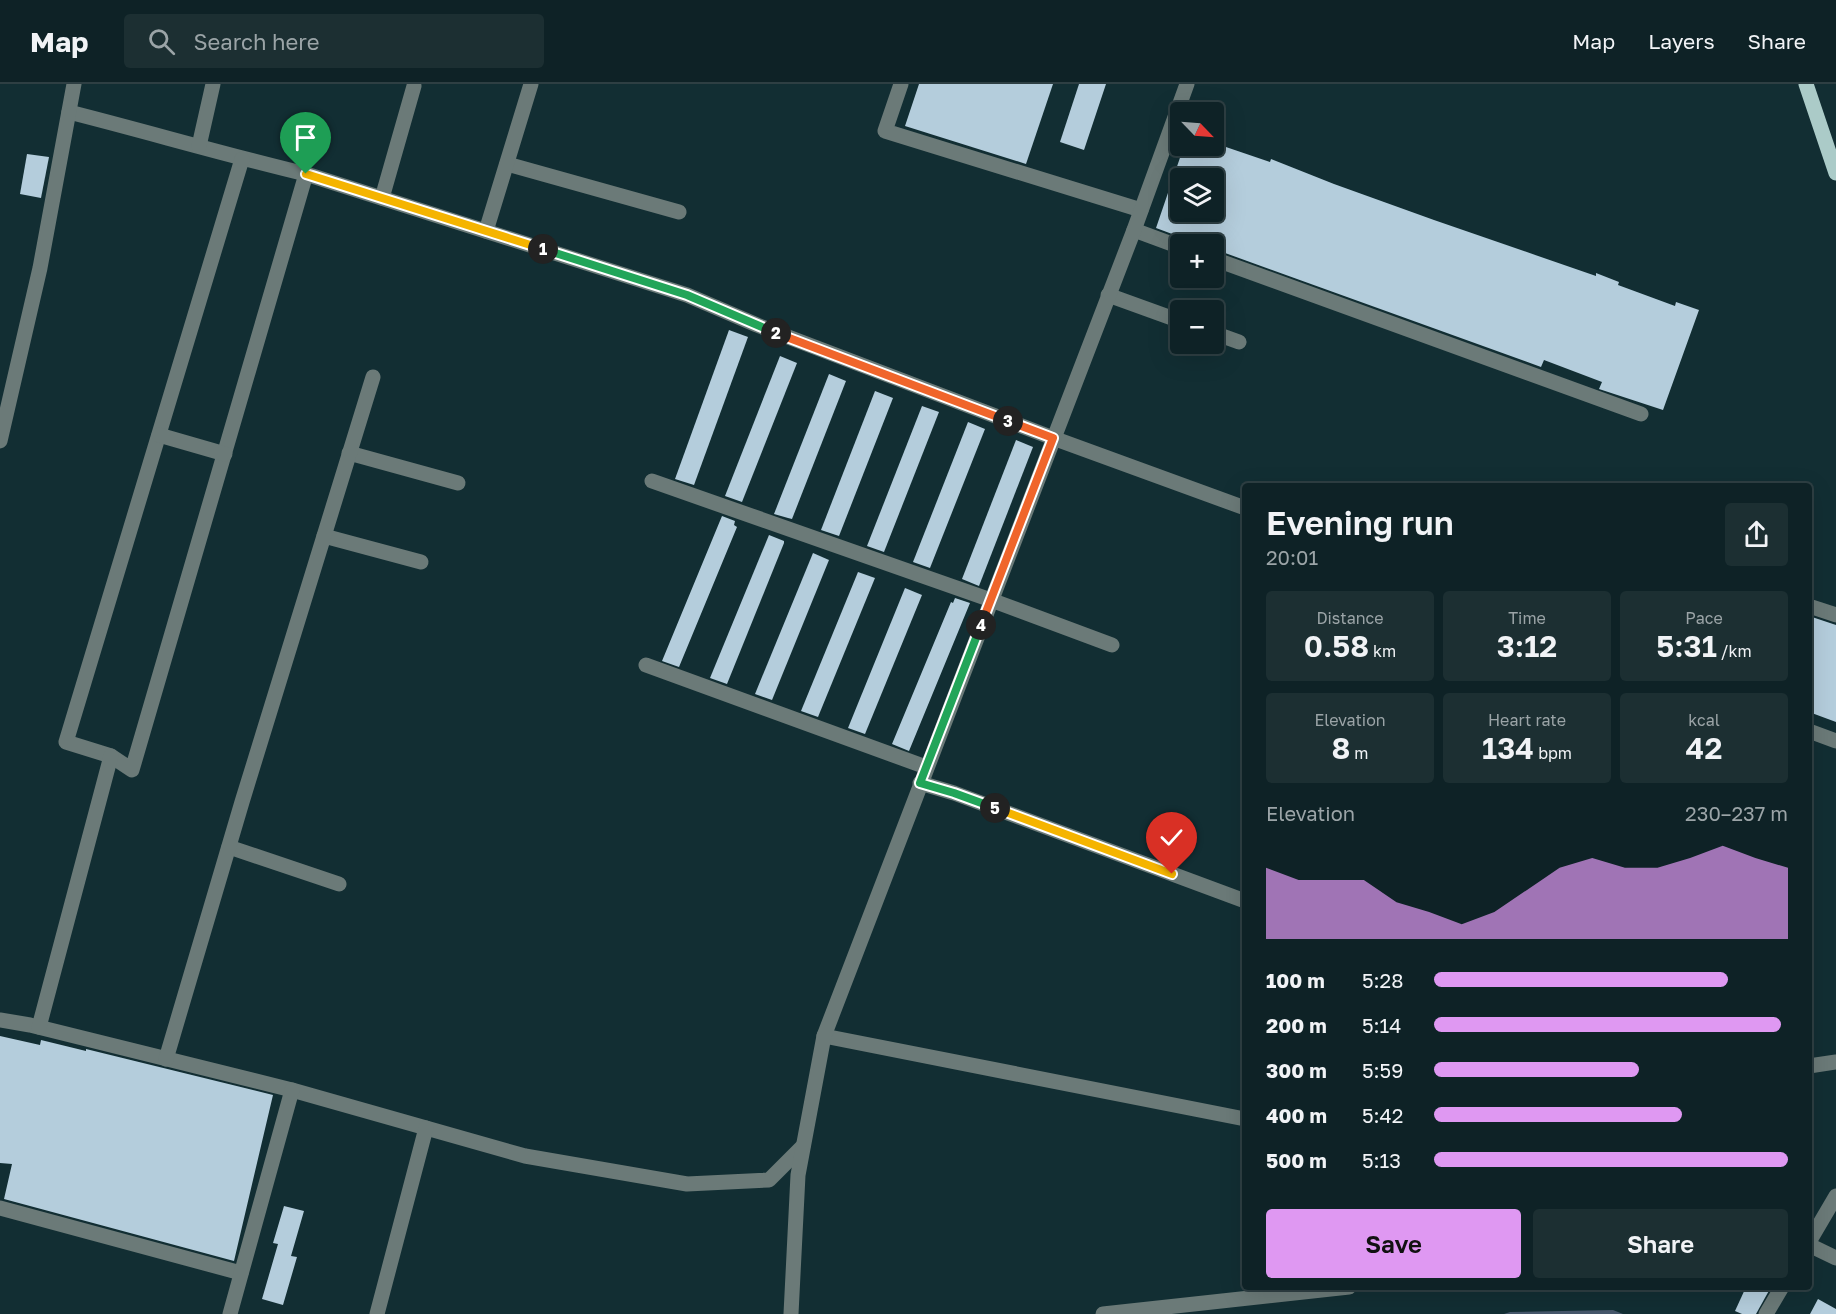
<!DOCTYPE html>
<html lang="en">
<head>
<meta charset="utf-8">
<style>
  body { margin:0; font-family:"Golos Text",sans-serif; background:#1c2f32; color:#f1f3f6; height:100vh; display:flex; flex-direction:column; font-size:22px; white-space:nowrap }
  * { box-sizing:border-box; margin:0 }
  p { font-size:20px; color:#9ba4a7 }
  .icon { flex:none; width:33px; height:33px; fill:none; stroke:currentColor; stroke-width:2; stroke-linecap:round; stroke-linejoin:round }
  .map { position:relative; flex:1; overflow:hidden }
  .details { position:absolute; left:1242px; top:399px; width:570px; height:807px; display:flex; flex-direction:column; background:#0e2226; border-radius:6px; box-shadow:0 6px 24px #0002,0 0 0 2px #2e3f43 }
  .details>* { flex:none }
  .needle { width:39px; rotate:115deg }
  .buttons { position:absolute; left:1170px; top:18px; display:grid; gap:12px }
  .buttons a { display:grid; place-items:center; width:54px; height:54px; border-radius:6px; background:#0e2226; box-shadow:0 6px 24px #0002,0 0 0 2px #2e3f43; font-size:30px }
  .pin { position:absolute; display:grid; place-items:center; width:51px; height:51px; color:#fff; margin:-62px -26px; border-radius:50% 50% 50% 0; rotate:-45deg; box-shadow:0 0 6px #0007 }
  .pin .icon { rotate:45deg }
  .km { position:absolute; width:30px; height:30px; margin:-15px; border-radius:50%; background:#222; color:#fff; font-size:16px; line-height:30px; text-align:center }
  .round { display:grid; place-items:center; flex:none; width:63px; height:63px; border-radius:6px; background:#1c2f32 }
  .headline { display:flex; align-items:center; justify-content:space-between; height:102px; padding:0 24px }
  h1 { font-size:33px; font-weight:600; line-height:45px }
  .metrics { display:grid; grid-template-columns:repeat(3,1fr); gap:9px; height:102px; padding:6px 24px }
  .metrics div { display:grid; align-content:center; border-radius:6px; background:#1c2f32; text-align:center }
  .metrics b { font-size:30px; font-weight:600 }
  .metrics small { font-size:16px; font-weight:400 }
  .metrics p { font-size:16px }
  .chart { height:168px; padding:12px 24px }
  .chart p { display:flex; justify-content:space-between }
  .chart svg { width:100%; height:108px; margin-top:6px; fill:#df98f2; opacity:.7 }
  .button { display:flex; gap:12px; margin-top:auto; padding:12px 24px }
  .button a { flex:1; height:69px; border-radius:6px; background:#df98f2; color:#111; font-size:24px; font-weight:600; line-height:69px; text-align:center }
  .button a+a { background:#1c2f32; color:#f1f3f6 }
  ul { padding:0 24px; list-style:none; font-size:20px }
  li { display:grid; grid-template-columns:96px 72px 1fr; align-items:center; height:45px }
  li i { height:15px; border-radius:8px; background:#df98f2 }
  header { display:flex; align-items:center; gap:36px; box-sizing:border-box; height:84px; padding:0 30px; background:#0e2226; border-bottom:2px solid #2e3f43 }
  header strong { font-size:28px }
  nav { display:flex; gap:33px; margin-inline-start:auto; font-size:21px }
  .search { width:420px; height:54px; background:#1c2f32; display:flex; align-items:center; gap:15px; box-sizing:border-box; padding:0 21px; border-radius:6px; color:#9ba4a7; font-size:22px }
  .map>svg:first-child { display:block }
</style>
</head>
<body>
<header>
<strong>Map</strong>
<div class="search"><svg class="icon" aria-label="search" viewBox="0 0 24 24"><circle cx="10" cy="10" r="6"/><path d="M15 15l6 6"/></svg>Search here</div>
<nav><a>Map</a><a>Layers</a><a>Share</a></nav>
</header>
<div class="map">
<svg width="1836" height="1230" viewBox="0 0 1836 1230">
  <rect width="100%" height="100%" fill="#122e33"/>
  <path fill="#46576b" d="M 1613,1226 L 1623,1230 L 1504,1230 L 1510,1228 Z"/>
  <g fill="#b4cddc" fill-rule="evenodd">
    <path d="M 919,0 L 1053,0 L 1026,80 L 905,42 Z"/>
    <path d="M 1079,0 L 1106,0 L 1084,66 L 1060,58 Z"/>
    <path d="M 1184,62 L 1223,62 L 1270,78 L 1271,75 L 1334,100 L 1434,136 L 1596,192 L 1596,189 L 1619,198 L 1618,201 L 1675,222 L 1676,218 L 1699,226 L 1663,326 L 1599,305 L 1602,298 L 1544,276 L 1541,283 L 1214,165 L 1214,160 L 1195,160 L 1188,158 L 1183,154 L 1156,144 ZM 1180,94 L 1219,94 L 1214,109 L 1214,128 L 1180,128 Z"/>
    <path d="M 27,70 L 49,73 L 41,114 L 20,110 Z"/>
    <path d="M 729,246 L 748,253 L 694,401 L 675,395 Z"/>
    <path d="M 780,272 L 797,279 L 742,418 L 725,412 Z"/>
    <path d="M 829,290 L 846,297 L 792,435 L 788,434 L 774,430 Z"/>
    <path d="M 875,307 L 893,314 L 839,452 L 821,446 Z"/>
    <path d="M 922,322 L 939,328 L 884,468 L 867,462 Z"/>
    <path d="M 968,338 L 985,345 L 930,484 L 913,478 Z"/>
    <path d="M 1016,356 L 1033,363 L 979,502 L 962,495 Z"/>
    <path d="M 722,432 L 735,437 L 734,441 L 737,443 L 679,583 L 662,577 Z"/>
    <path d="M 769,451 L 784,457 L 784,459 L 727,600 L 710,594 Z"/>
    <path d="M 813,469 L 829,476 L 772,616 L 755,610 Z"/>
    <path d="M 858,488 L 875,494 L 818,633 L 801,627 Z"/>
    <path d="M 905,504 L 922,511 L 865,650 L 848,644 Z"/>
    <path d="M 955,514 L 970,519 L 909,667 L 892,660 L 951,518 L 953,519 Z"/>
    <path d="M 1809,532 L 1836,541 L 1836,638 L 1809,628 Z"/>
    <path d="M 0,952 L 40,961 L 41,956 L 86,967 L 86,965 L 273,1011 L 234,1177 L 4,1115 L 12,1080 L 0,1079 Z"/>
    <path d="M 284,1122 L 304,1127 L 291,1172 L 297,1173 L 283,1221 L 262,1215 L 278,1160 L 273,1159 Z"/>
    <path d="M 1746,1203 L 1771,1203 L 1756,1230 L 1742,1230 L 1735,1227 Z"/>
    <path d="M 1818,1215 L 1836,1225 L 1836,1230 L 1810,1230 Z"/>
  </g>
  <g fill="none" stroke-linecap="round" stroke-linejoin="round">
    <g stroke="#6b7a78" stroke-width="15">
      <path d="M 901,0 L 885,47 L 1141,126"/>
      <path d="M 69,28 C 148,48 226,71 306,90 L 687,211 L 757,241 L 1053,354 L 1245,424"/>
      <path d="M 199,62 L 213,0"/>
      <path d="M 242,75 L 66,658 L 111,672 L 132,686 L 306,90"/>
      <path d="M 507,80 L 679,128"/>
      <path d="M 382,114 L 414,2"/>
      <path d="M 1134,146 L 1180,163"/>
      <path d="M 486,147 L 531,0"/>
      <path d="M 1214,175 L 1641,330"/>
      <path d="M 1108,211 L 1180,237"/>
      <path d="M 1214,249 L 1239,258"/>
      <path d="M 159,351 L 225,370"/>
      <path d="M 0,357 L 40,184 L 74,0"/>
      <path d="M 349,369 L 458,399"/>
      <path d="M 652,397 L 991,516 L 1112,561"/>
      <path d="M 324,452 L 421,478"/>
      <path d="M 1809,522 L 1836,531"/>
      <path d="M 646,581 L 926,683"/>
      <path d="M 1809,647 L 1836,657"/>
      <path d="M 920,699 L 954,709 L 1245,817"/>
      <path d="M 229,763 L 339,800"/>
      <path d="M 0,936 L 30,941 L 292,1006 L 525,1072 L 687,1100 L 769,1096 L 803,1062"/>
      <path d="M 39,943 L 111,672"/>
      <path d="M 824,952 L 1245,1035"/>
      <path d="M 166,975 L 242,718 L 373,293"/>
      <path d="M 1809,982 L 1836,978"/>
      <path d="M 0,1124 L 241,1189"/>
      <path d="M 1809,1158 L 1836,1112"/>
      <path d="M 1809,1161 L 1836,1174"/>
      <path d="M 230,1230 L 292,1006"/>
      <path d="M 377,1230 L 426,1044"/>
      <path d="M 791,1230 L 798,1091 L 824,952 L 1134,146 L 1187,0"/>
      <path d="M 1103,1230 L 1349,1203"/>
      <path d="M 1766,1230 L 1782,1203"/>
    </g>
    <path stroke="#abcbc8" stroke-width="15" d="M 1806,0 L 1836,89"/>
  </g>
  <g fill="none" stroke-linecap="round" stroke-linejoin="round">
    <g stroke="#fff" stroke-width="12">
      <path id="split-1" d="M 306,90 L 543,165"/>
    </g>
    <g stroke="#fff" stroke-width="12">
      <path id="split-2" d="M 543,165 L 687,211 L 776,249"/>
    </g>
    <g stroke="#fff" stroke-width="12">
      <path id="split-3" d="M 776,249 L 1008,337"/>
    </g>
    <g stroke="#fff" stroke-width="12">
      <path id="split-4" d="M 981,541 L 1053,354 L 1008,337"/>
    </g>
    <g stroke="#fff" stroke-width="12">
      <path id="split-5" d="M 981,541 L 920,699 L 954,709 L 995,724"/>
    </g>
    <g stroke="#fff" stroke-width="12">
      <path id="split-6" d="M 995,724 L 1172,790"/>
    </g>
    <use href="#split-1" stroke="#f5b400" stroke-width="8"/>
    <use href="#split-2" stroke="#22a559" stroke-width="8"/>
    <use href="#split-3" stroke="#f0652b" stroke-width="8"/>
    <use href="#split-4" stroke="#f0652b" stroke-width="8"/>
    <use href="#split-5" stroke="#22a559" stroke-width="8"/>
    <use href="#split-6" stroke="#f5b400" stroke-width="8"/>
  </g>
</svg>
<div class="buttons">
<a><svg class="needle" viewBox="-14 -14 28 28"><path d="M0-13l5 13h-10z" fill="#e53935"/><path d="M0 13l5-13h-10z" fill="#9ba4a7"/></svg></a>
<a><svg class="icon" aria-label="layers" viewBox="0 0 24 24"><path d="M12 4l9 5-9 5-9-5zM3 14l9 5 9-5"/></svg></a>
<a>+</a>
<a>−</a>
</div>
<div class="pin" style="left:306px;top:90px;background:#1e9e55"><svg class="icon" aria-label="arrive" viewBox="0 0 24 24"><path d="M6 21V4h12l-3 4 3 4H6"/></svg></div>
<div class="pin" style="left:1172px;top:790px;background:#d93025"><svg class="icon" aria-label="check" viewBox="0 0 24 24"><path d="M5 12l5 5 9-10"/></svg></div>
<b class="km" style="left:543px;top:165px">1</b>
<b class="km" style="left:776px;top:249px">2</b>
<b class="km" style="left:1008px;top:337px">3</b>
<b class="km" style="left:981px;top:541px">4</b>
<b class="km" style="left:995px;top:724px">5</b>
<section class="details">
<div class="headline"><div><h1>Evening run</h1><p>20:01</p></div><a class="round"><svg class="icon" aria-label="share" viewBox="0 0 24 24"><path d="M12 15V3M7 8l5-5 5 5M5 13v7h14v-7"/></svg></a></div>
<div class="metrics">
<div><p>Distance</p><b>0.58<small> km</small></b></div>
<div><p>Time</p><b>3:12</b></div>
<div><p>Pace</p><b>5:31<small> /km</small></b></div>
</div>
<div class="metrics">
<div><p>Elevation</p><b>8<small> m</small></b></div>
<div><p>Heart rate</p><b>134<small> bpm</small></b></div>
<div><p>kcal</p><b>42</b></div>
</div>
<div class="chart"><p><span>Elevation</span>230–237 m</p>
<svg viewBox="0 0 160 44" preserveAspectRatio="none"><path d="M0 44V15L10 20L20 20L30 20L40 29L50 33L60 38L70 33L80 24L90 15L100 11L110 15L120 15L130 11L140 6L150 11L160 15V44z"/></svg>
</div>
<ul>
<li><b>100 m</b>5:28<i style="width:83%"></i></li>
<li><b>200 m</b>5:14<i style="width:98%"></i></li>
<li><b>300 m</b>5:59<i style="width:58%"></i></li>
<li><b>400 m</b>5:42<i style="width:70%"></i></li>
<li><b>500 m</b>5:13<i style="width:100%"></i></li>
</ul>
<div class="button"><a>Save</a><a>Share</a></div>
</section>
</div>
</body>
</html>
